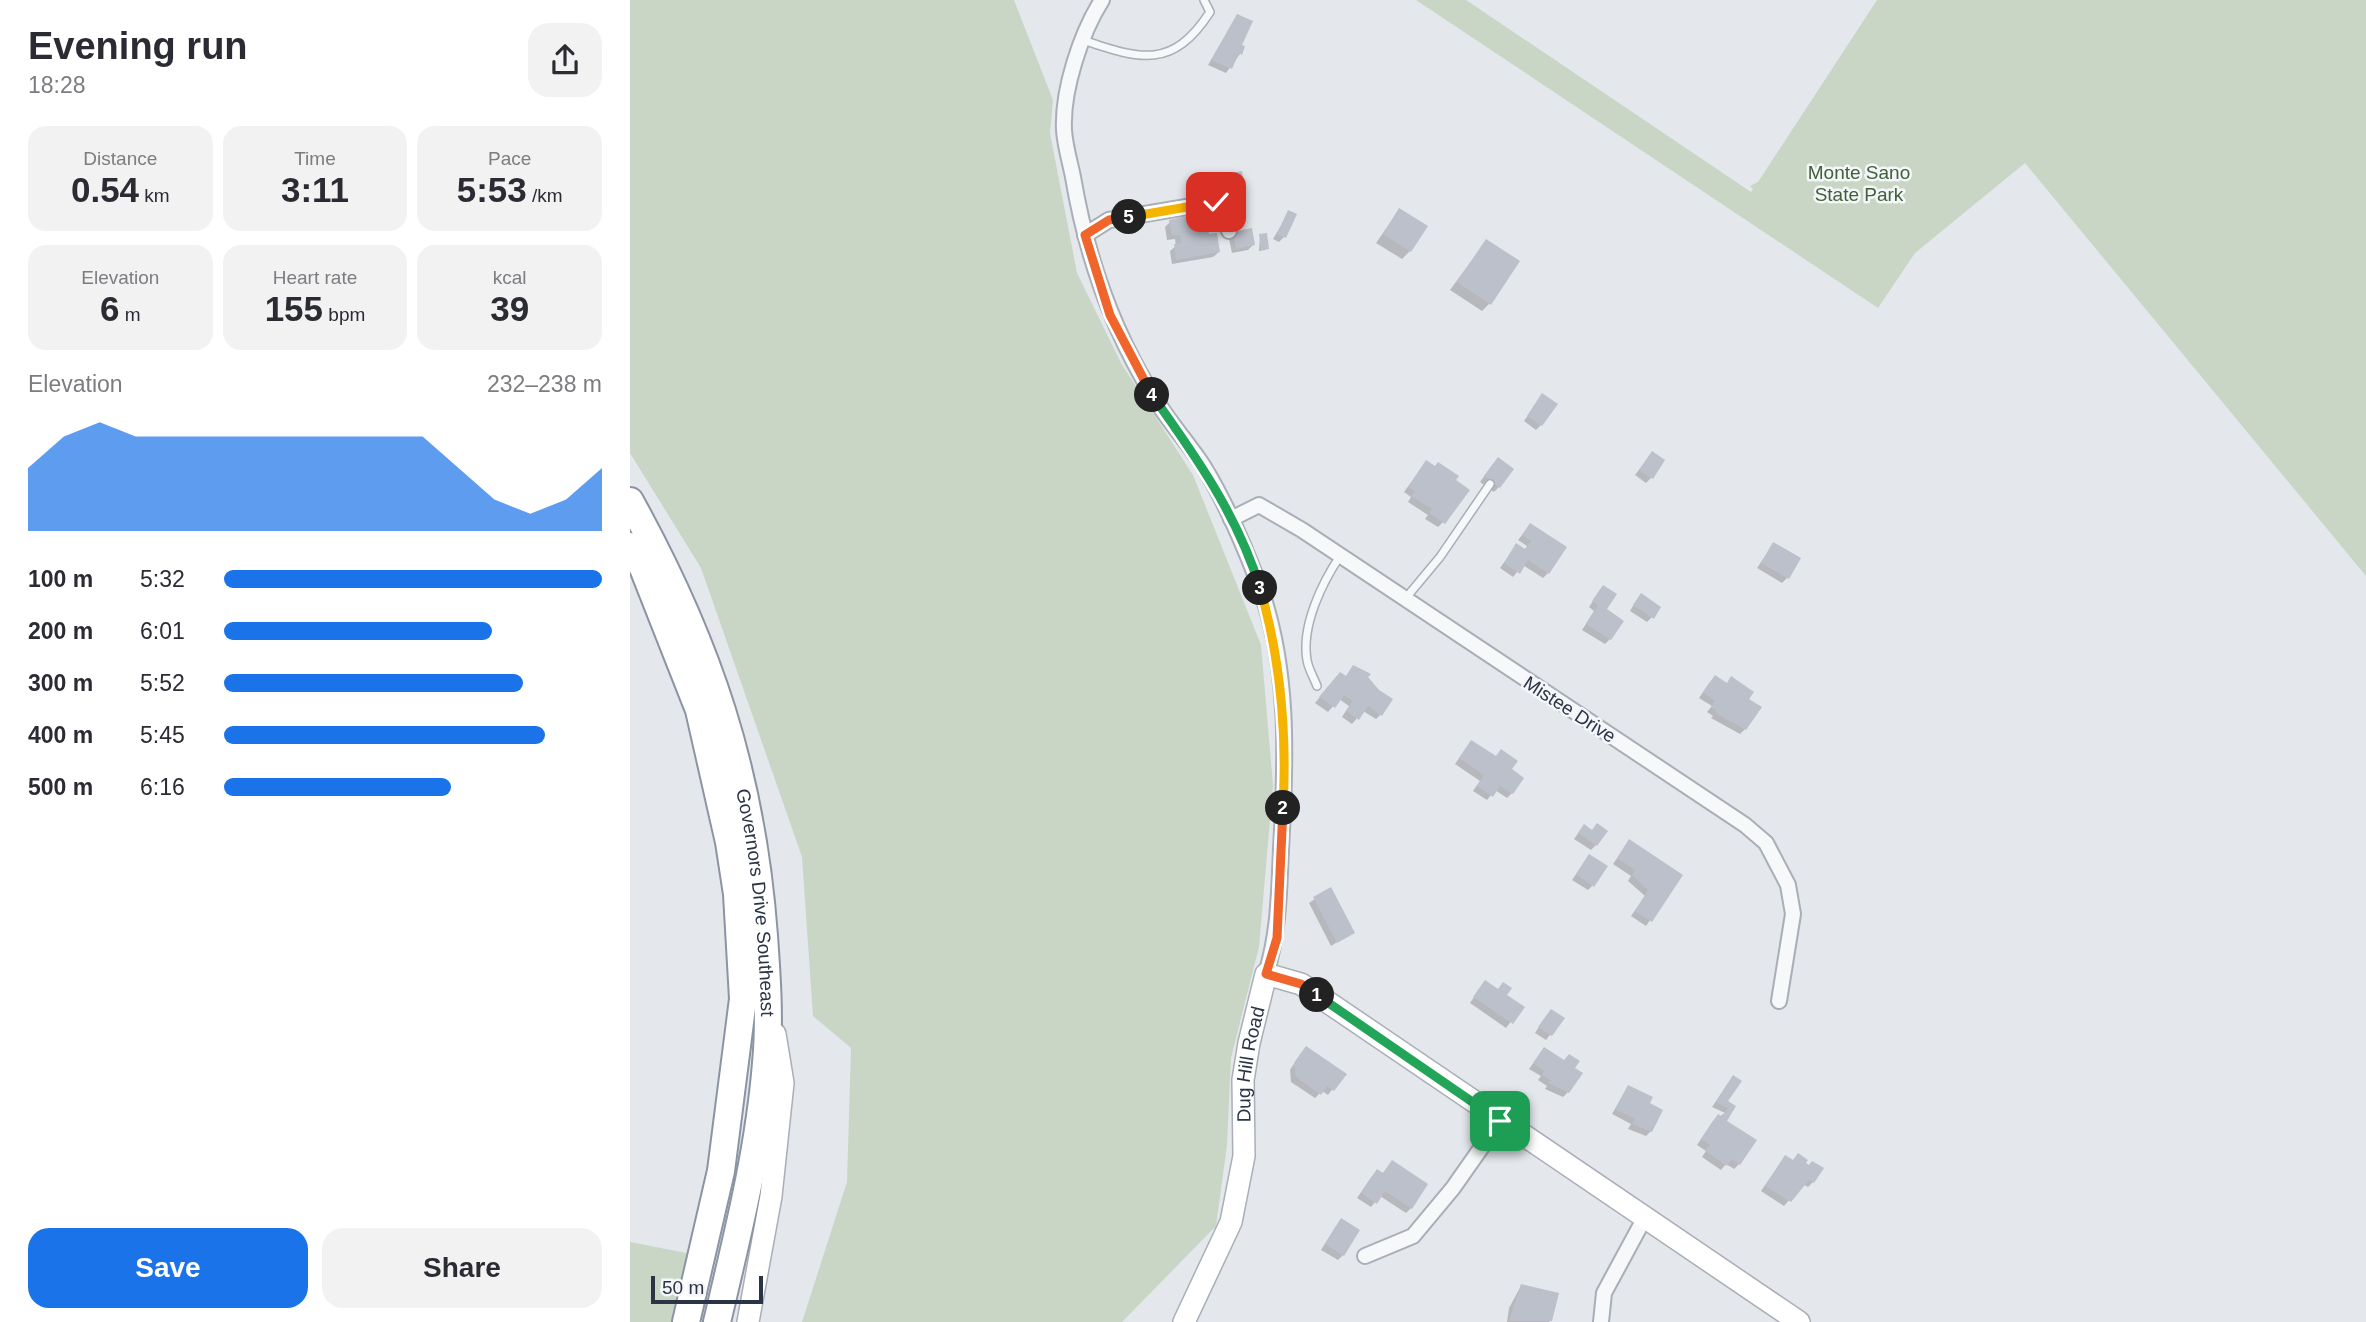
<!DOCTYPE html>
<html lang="en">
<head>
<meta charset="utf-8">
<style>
  body { margin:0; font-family:Arial,sans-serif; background:#f2f2f3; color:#2b2b33; height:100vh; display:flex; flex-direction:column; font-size:26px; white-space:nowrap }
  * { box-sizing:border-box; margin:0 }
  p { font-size:23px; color:#7c7c81 }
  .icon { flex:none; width:38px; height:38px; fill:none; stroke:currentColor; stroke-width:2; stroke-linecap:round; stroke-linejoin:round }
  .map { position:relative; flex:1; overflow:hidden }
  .sheet { display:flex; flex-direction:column; background:#fff; width:630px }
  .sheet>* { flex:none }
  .scale { position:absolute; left:21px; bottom:18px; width:112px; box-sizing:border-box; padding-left:7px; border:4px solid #2b3445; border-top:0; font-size:19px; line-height:24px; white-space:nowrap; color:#2b3445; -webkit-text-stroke:5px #f4f6f9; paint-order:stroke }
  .pin { position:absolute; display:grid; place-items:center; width:60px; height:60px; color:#fff; margin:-30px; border-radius:14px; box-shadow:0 4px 10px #0006 }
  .km { position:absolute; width:35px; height:35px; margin:-18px; border-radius:50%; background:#222; color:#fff; font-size:19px; line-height:35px; text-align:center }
  .round { display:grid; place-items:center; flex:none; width:74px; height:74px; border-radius:21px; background:#f2f2f3 }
  .head { display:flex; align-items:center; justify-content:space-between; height:119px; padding:0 28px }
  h1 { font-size:38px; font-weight:700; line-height:52px }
  .metrics { display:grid; grid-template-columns:repeat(3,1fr); gap:10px; height:119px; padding:7px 28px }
  .metrics div { display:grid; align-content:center; border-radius:18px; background:#f2f2f3; text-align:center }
  .metrics b { font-size:35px; font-weight:700 }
  .metrics small { font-size:19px; font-weight:400 }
  .metrics p { font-size:19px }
  .chart { height:196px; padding:14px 28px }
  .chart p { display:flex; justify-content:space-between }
  .chart svg { width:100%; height:126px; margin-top:7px; fill:#1a73e8; opacity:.7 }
  .primary-button { display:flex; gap:14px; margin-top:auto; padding:14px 28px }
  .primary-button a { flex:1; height:80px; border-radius:21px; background:#1a73e8; color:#fff; font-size:28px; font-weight:700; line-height:80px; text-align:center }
  .primary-button a+a { background:#f2f2f3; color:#2b2b33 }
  ul { padding:0 28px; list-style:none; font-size:23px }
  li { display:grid; grid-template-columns:112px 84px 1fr; align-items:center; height:52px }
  li i { height:18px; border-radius:9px; background:#1a73e8 }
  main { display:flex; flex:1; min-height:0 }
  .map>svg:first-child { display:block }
</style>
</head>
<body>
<main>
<section class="sheet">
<div class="head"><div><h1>Evening run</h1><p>18:28</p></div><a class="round"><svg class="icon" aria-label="share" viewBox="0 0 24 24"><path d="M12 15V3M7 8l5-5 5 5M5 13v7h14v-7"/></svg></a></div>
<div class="metrics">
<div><p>Distance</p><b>0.54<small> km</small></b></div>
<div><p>Time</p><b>3:11</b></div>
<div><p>Pace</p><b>5:53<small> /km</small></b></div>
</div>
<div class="metrics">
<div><p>Elevation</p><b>6<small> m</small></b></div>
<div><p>Heart rate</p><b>155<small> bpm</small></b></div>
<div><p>kcal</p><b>39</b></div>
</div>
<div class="chart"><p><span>Elevation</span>232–238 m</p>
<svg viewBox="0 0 160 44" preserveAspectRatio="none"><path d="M0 44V22L10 11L20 6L30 11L40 11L50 11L60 11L70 11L80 11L90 11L100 11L110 11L120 22L130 33L140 38L150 33L160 22V44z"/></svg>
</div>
<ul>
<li><b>100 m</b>5:32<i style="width:100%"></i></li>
<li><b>200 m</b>6:01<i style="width:71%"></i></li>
<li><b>300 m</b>5:52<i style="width:79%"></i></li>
<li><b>400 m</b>5:45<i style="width:85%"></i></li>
<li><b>500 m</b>6:16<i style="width:60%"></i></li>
</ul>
<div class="primary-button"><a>Save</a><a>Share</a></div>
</section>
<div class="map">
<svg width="1736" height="1322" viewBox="0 0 1736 1322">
  <rect width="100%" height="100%" fill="#e4e7ec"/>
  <g fill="#c9d6c5">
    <path d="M 0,0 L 384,0 L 423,100 L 420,133 L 447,273 L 491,363 L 563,475 L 631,645 L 643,785 L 629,947 L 601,1058 L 597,1145 L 586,1226 L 492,1322 L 172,1322 L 217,1182 L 221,1048 L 183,1016 L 172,857 L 71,568 L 0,453 Z"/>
    <path d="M 786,0 L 836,0 L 1121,192 L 1123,189 L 1120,186 L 1128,182 L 1247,0 L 1736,0 L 1736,576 L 1395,163 L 1285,253 L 1248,308 Z"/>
    <path d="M 0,1242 L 72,1256 L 56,1322 L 0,1322 Z"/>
  </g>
  <g fill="#0003">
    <path d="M 607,16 L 610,54 L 596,73 L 578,65 Z"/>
    <path d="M 595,176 L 613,190 L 608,195 L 593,198 L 590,181 Z"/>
    <path d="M 769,210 L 780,251 L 772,259 L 746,243 Z"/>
    <path d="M 659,212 L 654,237 L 649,242 L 643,239 Z"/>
    <path d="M 540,222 L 578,236 L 589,252 L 583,257 L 542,264 L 540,251 L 546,246 L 545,239 L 537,240 L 535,227 Z"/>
    <path d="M 604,233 L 623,245 L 618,250 L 602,253 L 599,239 Z"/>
    <path d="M 630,236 L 637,248 L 635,250 L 629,251 Z"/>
    <path d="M 856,241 L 860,303 L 852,311 L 820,290 Z"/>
    <path d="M 908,401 L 911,425 L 906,430 L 894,421 Z"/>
    <path d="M 1022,453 L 1021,478 L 1016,483 L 1005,475 Z"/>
    <path d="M 796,462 L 813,522 L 808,527 L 795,519 L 798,515 L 778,502 L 781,497 L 774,492 Z"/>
    <path d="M 863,464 L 869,487 L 864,492 L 850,482 Z"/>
    <path d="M 900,525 L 918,573 L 913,578 L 893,565 L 883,577 L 870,568 L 886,546 L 894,551 L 897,546 L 888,540 Z"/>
    <path d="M 1143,544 L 1157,578 L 1152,583 L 1127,568 Z"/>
    <path d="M 969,592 L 980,639 L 975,644 L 952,630 L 964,611 L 959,607 Z"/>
    <path d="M 1006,601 L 1022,617 L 1017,622 L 1000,611 Z"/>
    <path d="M 736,677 L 751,714 L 746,719 L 733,711 L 722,724 L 712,717 L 719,706 L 709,699 L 698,712 L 685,703 L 705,679 Z"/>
    <path d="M 1080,682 L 1117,700 L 1115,729 L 1110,734 L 1081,718 L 1083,716 L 1077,712 L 1082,706 L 1069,698 Z"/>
    <path d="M 837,747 L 865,758 L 879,770 L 882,793 L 877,798 L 865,790 L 857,800 L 843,791 L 850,781 L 825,764 Z"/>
    <path d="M 949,832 L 966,845 L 961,850 L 944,839 Z"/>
    <path d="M 999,841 L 1051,875 L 1016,926 L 1001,916 L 1015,896 L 998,881 L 1001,876 L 983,864 Z"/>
    <path d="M 955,861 L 963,885 L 958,890 L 942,880 Z"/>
    <path d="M 700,889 L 723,932 L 701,946 L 679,903 Z"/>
    <path d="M 850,988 L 875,996 L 892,1007 L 876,1028 L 840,1003 Z"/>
    <path d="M 916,1016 L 932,1019 L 916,1040 L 905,1033 Z"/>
    <path d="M 671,1053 L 714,1074 L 698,1095 L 692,1091 L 685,1098 L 661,1082 L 660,1070 Z"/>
    <path d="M 910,1054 L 943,1069 L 938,1092 L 933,1097 L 915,1089 L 917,1086 L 908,1080 L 911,1076 L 899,1069 Z"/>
    <path d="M 1098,1083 L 1096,1102 L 1104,1107 L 1094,1121 L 1109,1164 L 1104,1169 L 1096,1164 L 1091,1170 L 1072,1157 L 1076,1151 L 1067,1145 L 1083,1121 L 1095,1113 L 1082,1107 Z"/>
    <path d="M 998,1087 L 1018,1104 L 1021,1131 L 1016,1136 L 998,1129 L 1001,1124 L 982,1114 Z"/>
    <path d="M 1162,1161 L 1174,1164 L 1183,1182 L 1178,1187 L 1173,1184 L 1154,1206 L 1131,1191 L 1151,1162 Z"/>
    <path d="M 762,1162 L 781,1208 L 776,1213 L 750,1196 L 741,1207 L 727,1198 L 742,1176 L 747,1171 L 752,1174 Z"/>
    <path d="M 706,1226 L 713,1255 L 708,1260 L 691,1250 Z"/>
    <path d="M 891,1286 L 921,1320 L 919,1322 L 877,1322 L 879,1308 Z"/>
  </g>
  <g fill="#bbc0ca">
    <path d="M 607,14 L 623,21 L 612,45 L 615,46 L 612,55 L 609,53 L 602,69 L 581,60 Z"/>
    <path d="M 612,171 L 615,191 L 598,194 L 595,174 Z"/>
    <path d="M 769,208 L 798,226 L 781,252 L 753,234 Z"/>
    <path d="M 658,210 L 667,214 L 656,238 L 647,234 Z"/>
    <path d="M 576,212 L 579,234 L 587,233 L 590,252 L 546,260 L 544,244 L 551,243 L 550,235 L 542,236 L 539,220 Z"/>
    <path d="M 622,228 L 625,245 L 606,249 L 603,232 Z"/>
    <path d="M 637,233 L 639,249 L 631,250 L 629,234 Z"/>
    <path d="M 856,239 L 890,261 L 861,305 L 827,282 Z"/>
    <path d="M 912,393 L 928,404 L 912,426 L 897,416 Z"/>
    <path d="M 1022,451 L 1035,460 L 1023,479 L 1009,470 Z"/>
    <path d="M 868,457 L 884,469 L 870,488 L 854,476 Z"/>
    <path d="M 796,460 L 805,466 L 808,462 L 829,476 L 826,480 L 840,490 L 815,524 L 799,513 L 802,509 L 781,496 L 785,491 L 778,487 Z"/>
    <path d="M 900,523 L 937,547 L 919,574 L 898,560 L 890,574 L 874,563 L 886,543 L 895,549 L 901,541 L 892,535 Z"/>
    <path d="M 1143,542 L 1171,558 L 1159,579 L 1131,563 Z"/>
    <path d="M 973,585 L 987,594 L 977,609 L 994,621 L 981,640 L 956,624 L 968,605 L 962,601 Z"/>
    <path d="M 1011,593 L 1031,607 L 1024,619 L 1003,605 Z"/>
    <path d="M 723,665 L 741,674 L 738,677 L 749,690 L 763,699 L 752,716 L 738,706 L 729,720 L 716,711 L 723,701 L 714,695 L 705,708 L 689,697 L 710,672 L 716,676 Z"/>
    <path d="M 1085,675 L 1097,683 L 1101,676 L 1124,692 L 1119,699 L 1132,707 L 1116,730 L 1085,713 L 1086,710 L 1081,707 L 1085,701 L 1073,692 Z"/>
    <path d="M 841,740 L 866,756 L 871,749 L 888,761 L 882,769 L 894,778 L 883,794 L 870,786 L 863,797 L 847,786 L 854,775 L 829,758 Z"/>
    <path d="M 967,823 L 978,831 L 967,846 L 948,833 L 954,824 L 962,830 Z"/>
    <path d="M 999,839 L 1053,875 L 1022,922 L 1005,911 L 1018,890 L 1002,875 L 1005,870 L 987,858 Z"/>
    <path d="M 959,854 L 978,866 L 964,887 L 946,874 Z"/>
    <path d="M 701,887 L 725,933 L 707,943 L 683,897 Z"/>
    <path d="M 855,980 L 868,989 L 873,982 L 882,988 L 877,995 L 895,1007 L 883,1024 L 843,997 Z"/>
    <path d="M 921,1009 L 935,1018 L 922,1036 L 908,1027 Z"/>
    <path d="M 676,1046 L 717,1074 L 704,1091 L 697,1086 L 691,1095 L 666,1077 L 664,1063 Z"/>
    <path d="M 914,1047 L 934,1060 L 939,1054 L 950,1061 L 945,1068 L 953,1073 L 939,1093 L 919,1083 L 920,1080 L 912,1075 L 914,1071 L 903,1063 Z"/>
    <path d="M 1103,1075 L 1112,1081 L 1098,1101 L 1106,1106 L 1097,1121 L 1127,1140 L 1110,1165 L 1102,1159 L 1097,1166 L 1075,1151 L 1080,1145 L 1071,1139 L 1088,1114 L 1092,1117 L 1098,1108 L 1086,1102 Z"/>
    <path d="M 998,1085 L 1023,1097 L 1020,1103 L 1033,1110 L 1022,1132 L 1002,1124 L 1005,1119 L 985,1109 Z"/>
    <path d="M 1168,1153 L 1178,1160 L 1176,1163 L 1179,1165 L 1182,1161 L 1194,1168 L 1184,1183 L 1179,1180 L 1161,1202 L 1135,1186 L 1155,1155 L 1163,1160 Z"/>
    <path d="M 762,1160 L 798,1184 L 782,1209 L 755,1191 L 747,1204 L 731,1193 L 747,1169 L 753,1173 Z"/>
    <path d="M 711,1218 L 730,1230 L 714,1256 L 695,1244 Z"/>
    <path d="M 891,1284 L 929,1293 L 922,1321 L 879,1321 Z"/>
  </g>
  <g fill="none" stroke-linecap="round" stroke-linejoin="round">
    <g stroke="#a9aeb7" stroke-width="10">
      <g id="lane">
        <path d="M 453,40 C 511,60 543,69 580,12 L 574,0"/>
        <path d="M 775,599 L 810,557 L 860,484"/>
        <path d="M 687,686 C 684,678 678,668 677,660 C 671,626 692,583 710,556"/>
      </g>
    </g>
    <g stroke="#a9aeb7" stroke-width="18">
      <g id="street">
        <path d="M 472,0 C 451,33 432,90 434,130 C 435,146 440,162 443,177 C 456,254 481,327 522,394 C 537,420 558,442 574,467 C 596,503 613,543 628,582 C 660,666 656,761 651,849 C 649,893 649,931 636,974"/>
        <path d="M 455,235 L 479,220 L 586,202 L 597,214 L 599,231"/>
        <path d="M 601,519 L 629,505 L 672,530 L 1115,825 L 1136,843 L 1158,885 L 1163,914 L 1149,1001"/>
        <path d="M 735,1256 L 783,1236 L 823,1188 L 870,1121"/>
        <path d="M 971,1322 L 974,1293 L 1014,1219"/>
      </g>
    </g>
    <g stroke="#a9aeb7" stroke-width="24">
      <g id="secondary">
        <path d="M 118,1322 L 141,1196 L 153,1083 L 145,1034"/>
        <path id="s1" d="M 554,1322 L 601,1222 L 614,1156 L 613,1080 L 619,1043 L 636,974 L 671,984 L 1169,1322"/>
      </g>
    </g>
    <g stroke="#8b94a3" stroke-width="30">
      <g id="highway">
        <path id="s2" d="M 0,501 C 79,644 122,773 134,936 C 137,978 140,1021 136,1063 C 129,1151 107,1237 87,1322"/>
        <path d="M 0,546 L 13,568 L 69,710 L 99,842 L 107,894 L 113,999 L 91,1171 L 56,1322"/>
      </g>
    </g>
    <use href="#lane" stroke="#f7f8fa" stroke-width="7"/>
    <use href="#street" stroke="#f7f8fa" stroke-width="14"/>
    <use href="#secondary" stroke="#fff" stroke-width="21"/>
    <use href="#highway" stroke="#fff" stroke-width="26"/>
  </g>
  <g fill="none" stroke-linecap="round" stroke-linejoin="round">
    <g stroke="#fff" stroke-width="14">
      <path id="split-1" d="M 687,995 L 870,1121"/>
    </g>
    <g stroke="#fff" stroke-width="14">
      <path id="split-2" d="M 653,808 L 647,938 L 636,974 L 671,984 L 687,995"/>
    </g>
    <g stroke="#fff" stroke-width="14">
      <path id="split-3" d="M 630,588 C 651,660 657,734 653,808"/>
    </g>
    <g stroke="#fff" stroke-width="14">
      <path id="split-4" d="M 522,395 C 565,455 608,516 630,588"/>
    </g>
    <g stroke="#fff" stroke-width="14">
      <path id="split-5" d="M 499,217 L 479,220 L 455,235 L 480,315 L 522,395"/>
    </g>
    <g stroke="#fff" stroke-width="14">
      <path id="split-6" d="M 499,217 L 586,202"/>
    </g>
    <use href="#split-1" stroke="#22a559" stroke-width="9"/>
    <use href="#split-2" stroke="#f0652b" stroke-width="9"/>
    <use href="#split-3" stroke="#f5b400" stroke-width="9"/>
    <use href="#split-4" stroke="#22a559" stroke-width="9"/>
    <use href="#split-5" stroke="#f0652b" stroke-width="9"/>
    <use href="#split-6" stroke="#f5b400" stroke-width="9"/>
  </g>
  <g text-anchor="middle" stroke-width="5" stroke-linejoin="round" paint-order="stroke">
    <g font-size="19" fill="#3f6138" stroke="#f4f6f9">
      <text x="1229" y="179">Monte Sano<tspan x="1229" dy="22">State Park</tspan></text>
    </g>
    <g font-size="19" fill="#2b3445" stroke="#f4f6f9">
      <text transform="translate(940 709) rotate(33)" y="7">Mistee Drive</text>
      <text dy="7" stroke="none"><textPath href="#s2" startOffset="425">Governors Drive Southeast</textPath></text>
      <text dy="7" stroke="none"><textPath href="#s1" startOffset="270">Dug Hill Road</textPath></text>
    </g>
  </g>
</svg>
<div class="scale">50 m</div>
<div class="pin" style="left:870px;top:1121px;background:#1e9e55"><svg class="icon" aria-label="arrive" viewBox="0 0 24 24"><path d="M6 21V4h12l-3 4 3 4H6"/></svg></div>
<div class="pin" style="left:586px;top:202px;background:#d93025"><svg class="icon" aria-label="check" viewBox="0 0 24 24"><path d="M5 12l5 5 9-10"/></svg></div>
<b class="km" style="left:687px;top:995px">1</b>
<b class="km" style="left:653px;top:808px">2</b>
<b class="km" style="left:630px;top:588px">3</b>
<b class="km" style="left:522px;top:395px">4</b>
<b class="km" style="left:499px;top:217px">5</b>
</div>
</main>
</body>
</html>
